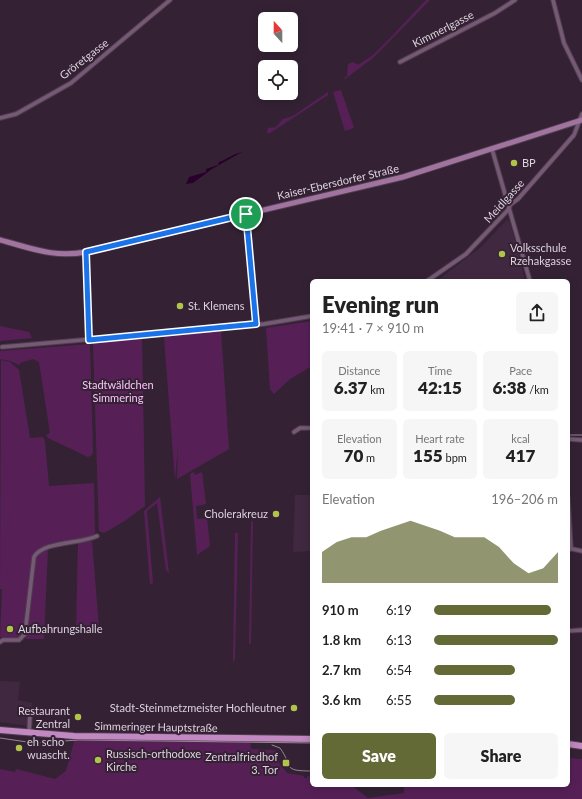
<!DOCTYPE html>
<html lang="en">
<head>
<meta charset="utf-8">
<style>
  body { margin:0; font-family:Lato,sans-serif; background:#f6f6f6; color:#222; height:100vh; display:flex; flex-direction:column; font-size:15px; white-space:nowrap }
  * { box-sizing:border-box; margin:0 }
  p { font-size:13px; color:#767676 }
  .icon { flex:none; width:22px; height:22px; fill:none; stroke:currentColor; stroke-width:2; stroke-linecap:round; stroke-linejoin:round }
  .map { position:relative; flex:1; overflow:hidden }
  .side { position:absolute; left:310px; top:279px; width:260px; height:508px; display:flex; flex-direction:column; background:#fff; border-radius:6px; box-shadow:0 2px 10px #0003 }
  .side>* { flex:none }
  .needle { width:26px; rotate:339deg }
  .fabs { position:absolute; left:258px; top:12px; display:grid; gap:8px }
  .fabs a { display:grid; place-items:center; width:40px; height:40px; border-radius:6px; background:#fff; box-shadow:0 2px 10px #0003; font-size:20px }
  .pin { position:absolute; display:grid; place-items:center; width:34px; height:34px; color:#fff; margin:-17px; border:2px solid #fff; border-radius:50%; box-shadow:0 1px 4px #0007 }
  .round { display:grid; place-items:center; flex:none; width:42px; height:42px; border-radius:6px; background:#f6f6f6 }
  .headline { display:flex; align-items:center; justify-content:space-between; height:68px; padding:0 12px }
  h1 { font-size:22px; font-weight:800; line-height:30px }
  .metrics { display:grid; grid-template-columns:repeat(3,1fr); gap:6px; height:68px; padding:4px 12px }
  .metrics div { display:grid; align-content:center; border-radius:6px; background:#f6f6f6; text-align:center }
  .metrics b { font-size:17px; font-weight:800 }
  .metrics small { font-size:11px; font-weight:400 }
  .metrics p { font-size:11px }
  .chart { height:112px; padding:8px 12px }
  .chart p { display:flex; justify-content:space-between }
  .chart svg { width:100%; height:72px; margin-top:4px; fill:#636a35; opacity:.7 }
  .cta { display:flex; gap:8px; margin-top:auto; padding:8px 12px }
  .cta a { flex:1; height:46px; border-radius:6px; background:#636a35; color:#fff; font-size:16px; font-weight:800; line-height:46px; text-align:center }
  .cta a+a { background:#f6f6f6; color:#222 }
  ul { padding:0 12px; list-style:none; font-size:13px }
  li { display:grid; grid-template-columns:64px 48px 1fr; align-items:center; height:30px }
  li i { height:10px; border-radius:5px; background:#636a35 }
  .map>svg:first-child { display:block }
</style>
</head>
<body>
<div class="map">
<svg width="582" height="799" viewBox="0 0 582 799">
  <rect width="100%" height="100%" fill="#342234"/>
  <g fill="#402940">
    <path d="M 507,220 L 509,221 L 515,240 L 525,281 L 437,281 L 481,247 Z"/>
    <path d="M 295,495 L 312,495 L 312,551 L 293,552 Z"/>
    <path d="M 0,681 L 20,682 L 18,700 L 32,703 L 29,726 L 0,722 Z"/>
  </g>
  <g fill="#562057">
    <path d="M 426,0 L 430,0 L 373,58 L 345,79 L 344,78 L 347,76 L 348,64 L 353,62 L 358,65 L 373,55 L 393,35 Z"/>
    <path d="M 341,90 L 354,128 L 345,131 L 333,92 Z"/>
    <path d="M 328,92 L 328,95 L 270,133 L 267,133 L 268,128 L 276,127 L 283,119 L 293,116 Z"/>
    <path d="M 312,321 L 312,366 L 290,379 L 274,394 L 270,389 L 266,328 Z"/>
    <path d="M 0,326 L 29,332 L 32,338 L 0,341 Z"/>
    <path d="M 221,331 L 229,449 L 177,479 L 178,446 L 175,480 L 164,337 Z"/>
    <path d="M 142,339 L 145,506 L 123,522 L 104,533 L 99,531 L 93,343 Z"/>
    <path d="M 90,344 L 93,452 L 92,455 L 88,457 L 48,438 L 46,435 L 50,433 L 39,362 L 33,359 L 20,363 L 19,365 L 10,361 L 0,359 L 0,351 Z"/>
    <path d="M 1,360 L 10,362 L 19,370 L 30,438 L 43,437 L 45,442 L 49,486 L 94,483 L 95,533 C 81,549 45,535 33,556 L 24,633 L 17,639 L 0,637 L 2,589 L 0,589 Z"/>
    <path d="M 194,472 L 195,475 L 202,472 L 206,504 L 196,506 L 197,519 L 207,518 L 210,546 L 197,555 L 190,474 Z"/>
    <path d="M 160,497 L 169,573 L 166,570 L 157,503 L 147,511 L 153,583 L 150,585 L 144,511 Z"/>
    <path d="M 253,521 L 251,644 L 249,644 L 251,522 Z"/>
    <path d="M 235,533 L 238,533 L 235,659 L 233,662 Z"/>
    <path d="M 92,541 L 99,628 L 76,630 L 78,543 Z"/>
    <path d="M 48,548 L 44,639 L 26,639 L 36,555 Z"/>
    <path d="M 75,738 L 250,741 L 251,749 L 275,750 L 279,763 L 287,773 L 304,776 L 304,778 L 307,778 L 307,776 L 311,776 L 312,785 L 351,785 L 368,798 L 404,793 L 404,785 L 568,785 L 568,758 L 582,759 L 582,799 L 0,799 L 0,769 L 15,772 L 16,769 L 55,779 L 66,771 Z"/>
  </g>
  <path fill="#29002b" d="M 242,152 L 212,169 L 193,183 L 186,184 L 189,177 L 206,172 L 206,169 L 218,165 L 219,162 C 228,159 232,154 242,152 Z"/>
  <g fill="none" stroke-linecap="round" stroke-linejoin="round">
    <g stroke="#4f3e4f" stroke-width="5.5">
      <g id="street">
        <path d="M 553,0 L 564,43 L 582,80"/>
        <path d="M 400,62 L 495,13 L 515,0"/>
        <path d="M 0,118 L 16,114 L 71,83 L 170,0"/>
        <path d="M 492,149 L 530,281"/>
        <path d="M 246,215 L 256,324"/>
        <path d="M 86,252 L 89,340"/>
        <path d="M 427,281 L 466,254 L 507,211 L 511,204 L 518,199 L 574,135 L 582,114"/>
        <path d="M 2,347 L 264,324 L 312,316"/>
        <path d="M 294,432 L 300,428 L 312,428"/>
        <path d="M 568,439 L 582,440"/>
        <path d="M 568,498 L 571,549"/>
        <path d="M 568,548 L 582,551"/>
        <path d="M 568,631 L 582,630"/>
        <path d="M 0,642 L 3,640 L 19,640 L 25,634 L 34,557 C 43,541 81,544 97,536"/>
        <path d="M 29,733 L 30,715"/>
      </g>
    </g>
    <g stroke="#4f3e4f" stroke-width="7">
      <path id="secondary" d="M 0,240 C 31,248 53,258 86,252 L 403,177 L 582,120"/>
    </g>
    <g stroke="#4f3e4f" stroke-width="8">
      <g id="primary">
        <path d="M 0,730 L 74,736 L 312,739"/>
        <path d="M 568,744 L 582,746"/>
      </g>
    </g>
    <use href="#street" stroke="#765a75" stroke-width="3.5"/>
    <use href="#secondary" stroke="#a174a0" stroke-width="5"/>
    <use href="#primary" stroke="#c288c1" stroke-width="6"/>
    <g stroke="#948694" stroke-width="1">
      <path d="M 568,435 L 582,435"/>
      <path d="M 0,738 L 34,743 L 79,740 L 312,743"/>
      <path d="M 272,745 L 280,748 C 294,767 281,771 312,771"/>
    </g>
  </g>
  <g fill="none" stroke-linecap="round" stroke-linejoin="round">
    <g stroke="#fff" stroke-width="8">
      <path id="route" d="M 246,214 L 256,324 L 89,340 L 86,252 Z"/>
    </g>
    <use href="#route" stroke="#1a73e8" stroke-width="5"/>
  </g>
  <g fill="#b2c34c" stroke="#342234" stroke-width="1.5">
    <circle cx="514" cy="163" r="4"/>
    <circle cx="502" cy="254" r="4"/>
    <circle cx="180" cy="306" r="4"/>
    <circle cx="276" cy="514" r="4"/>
    <circle cx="10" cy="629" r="4"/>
    <circle cx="294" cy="708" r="4"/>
    <circle cx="78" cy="717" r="4"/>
    <circle cx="19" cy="748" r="4"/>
    <circle cx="98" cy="760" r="4"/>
    <rect x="282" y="759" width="8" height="8" rx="2"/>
  </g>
  <g text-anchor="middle" stroke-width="4" stroke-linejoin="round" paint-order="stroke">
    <g font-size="11" fill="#ded2de" stroke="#342234">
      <text transform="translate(443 29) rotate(-27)" y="4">Kimmerlgasse</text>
      <text transform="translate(84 59) rotate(-38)" y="4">Gröretgasse</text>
      <text transform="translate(338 182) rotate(-13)" y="4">Kaiser-Ebersdorfer Straße</text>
      <text transform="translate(504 201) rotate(-48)" y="4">Meidlgasse</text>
      <text transform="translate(156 727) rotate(1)" y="4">Simmeringer Hauptstraße</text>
    </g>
    <g font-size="11" fill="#ded2de" stroke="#342234" text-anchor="start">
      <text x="522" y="167">BP</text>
      <text x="510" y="252">Volksschule<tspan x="510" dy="13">Rzehakgasse</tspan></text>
      <text x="188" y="310">St. Klemens</text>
      <text x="268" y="518" text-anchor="end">Cholerakreuz</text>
      <text x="18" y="633">Aufbahrungshalle</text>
      <text x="286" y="712" text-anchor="end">Stadt-Steinmetzmeister Hochleutner</text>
      <text x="70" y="715" text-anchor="end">Restaurant<tspan x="70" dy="13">Zentral</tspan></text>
      <text x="27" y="746">eh scho<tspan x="27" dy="13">wuascht.</tspan></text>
      <text x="106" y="758">Russisch-orthodoxe<tspan x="106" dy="13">Kirche</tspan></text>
      <text x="278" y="761" text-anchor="end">Zentralfriedhof<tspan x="278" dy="13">3. Tor</tspan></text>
    </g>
    <g font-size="11" fill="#fbc5fa" stroke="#342234">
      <text x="118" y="389">Stadtwäldchen<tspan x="118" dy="13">Simmering</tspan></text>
    </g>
  </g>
</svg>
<div class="fabs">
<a><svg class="needle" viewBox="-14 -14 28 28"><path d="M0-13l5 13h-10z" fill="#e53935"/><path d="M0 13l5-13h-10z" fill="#767676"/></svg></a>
<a><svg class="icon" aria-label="locate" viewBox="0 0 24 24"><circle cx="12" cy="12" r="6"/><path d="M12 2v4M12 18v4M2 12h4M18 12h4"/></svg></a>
</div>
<div class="pin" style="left:246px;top:214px;background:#1e9e55"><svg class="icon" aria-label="arrive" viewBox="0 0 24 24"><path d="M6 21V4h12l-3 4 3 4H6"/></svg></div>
<section class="side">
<div class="headline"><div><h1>Evening run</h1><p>19:41 · 7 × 910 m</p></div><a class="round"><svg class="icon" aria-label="share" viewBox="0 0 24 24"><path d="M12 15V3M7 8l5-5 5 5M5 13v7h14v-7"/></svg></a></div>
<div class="metrics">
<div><p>Distance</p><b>6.37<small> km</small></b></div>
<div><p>Time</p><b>42:15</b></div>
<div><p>Pace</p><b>6:38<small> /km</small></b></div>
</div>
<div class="metrics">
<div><p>Elevation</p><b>70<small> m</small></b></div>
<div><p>Heart rate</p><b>155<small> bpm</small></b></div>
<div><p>kcal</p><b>417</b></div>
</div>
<div class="chart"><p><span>Elevation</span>196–206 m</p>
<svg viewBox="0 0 160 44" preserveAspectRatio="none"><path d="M0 44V25L10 19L20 16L30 16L40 12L50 9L60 6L70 9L80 12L90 16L100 16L110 16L120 22L130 32L140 38L150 35L160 25V44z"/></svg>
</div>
<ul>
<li><b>910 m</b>6:19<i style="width:94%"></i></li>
<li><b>1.8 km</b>6:13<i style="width:100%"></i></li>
<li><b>2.7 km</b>6:54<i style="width:65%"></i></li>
<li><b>3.6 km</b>6:55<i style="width:65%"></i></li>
</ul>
<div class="cta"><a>Save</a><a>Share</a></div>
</section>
</div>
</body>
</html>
